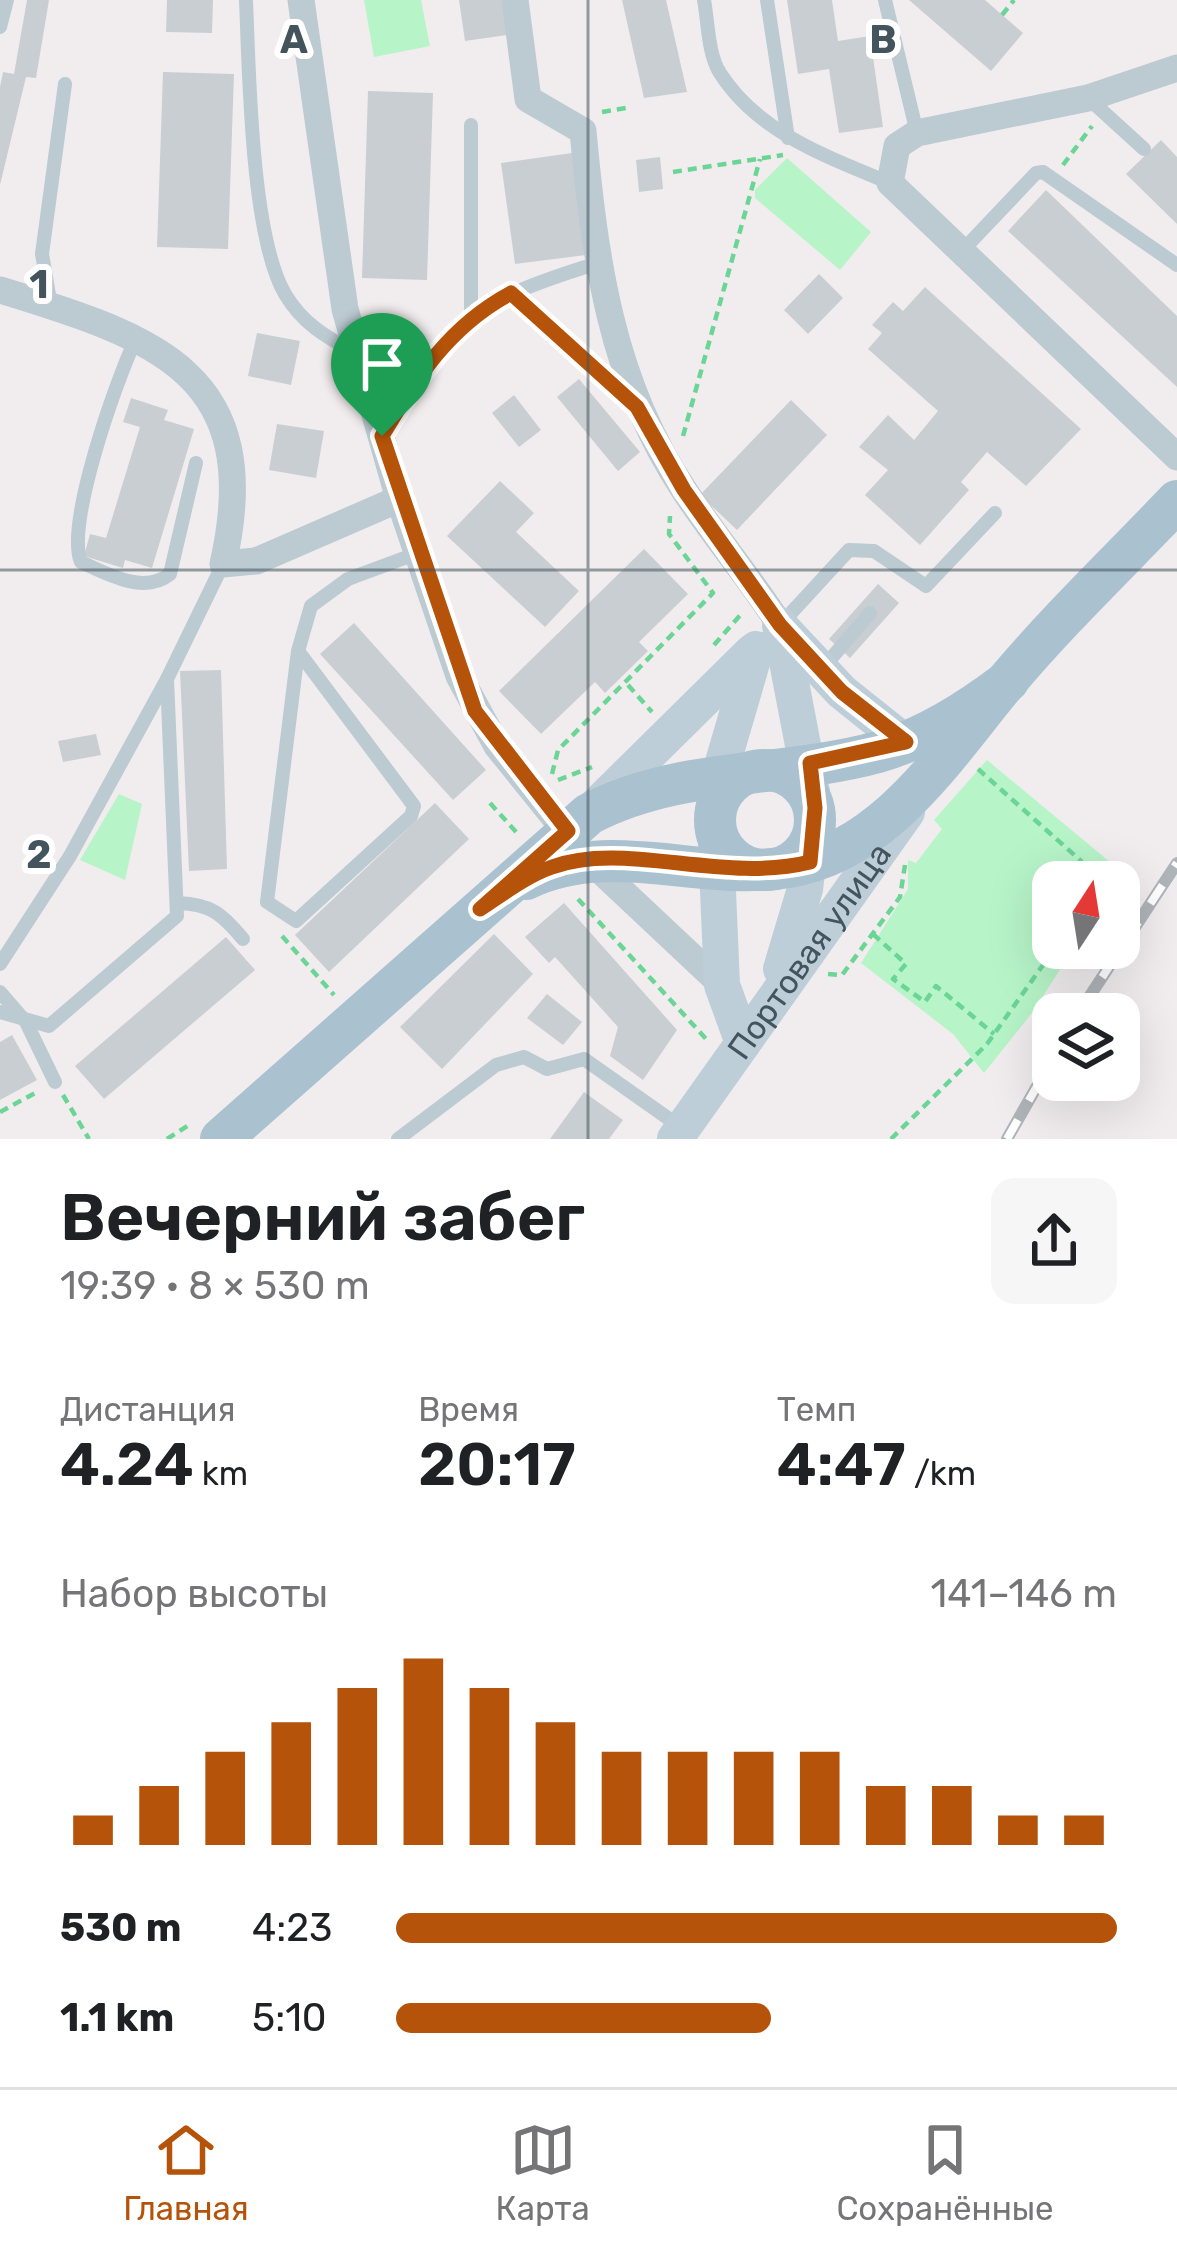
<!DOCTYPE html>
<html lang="ru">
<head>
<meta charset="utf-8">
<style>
  body { margin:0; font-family:Rubik,sans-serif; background:#f6f6f6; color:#202124; height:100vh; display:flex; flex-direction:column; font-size:45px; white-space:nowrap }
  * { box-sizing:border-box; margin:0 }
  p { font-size:39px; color:#757577 }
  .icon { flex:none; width:66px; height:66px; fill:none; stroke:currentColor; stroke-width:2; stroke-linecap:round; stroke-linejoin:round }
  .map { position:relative; height:1139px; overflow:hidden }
  .side { display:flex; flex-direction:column; background:#fff; flex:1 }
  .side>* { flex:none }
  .needle { width:78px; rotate:12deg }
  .controls { position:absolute; left:1032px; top:861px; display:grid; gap:24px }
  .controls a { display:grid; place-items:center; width:108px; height:108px; border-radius:24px; background:#fff; box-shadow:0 12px 48px #0002; font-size:60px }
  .pin { position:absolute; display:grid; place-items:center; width:102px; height:102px; color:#fff; margin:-123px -51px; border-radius:50% 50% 50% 0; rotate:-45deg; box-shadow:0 0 12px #0007 }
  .pin .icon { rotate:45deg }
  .round { display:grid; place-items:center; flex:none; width:126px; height:126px; border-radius:24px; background:#f6f6f6 }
  .summary { display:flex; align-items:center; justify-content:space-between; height:204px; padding:0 60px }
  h1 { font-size:66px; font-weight:600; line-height:90px }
  .figures { display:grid; grid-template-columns:repeat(3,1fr); gap:18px; height:204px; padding:12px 60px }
  .figures div { display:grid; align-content:center }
  .figures b { font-size:60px; font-weight:600 }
  .figures small { font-size:33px; font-weight:400 }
  .figures p { font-size:33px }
  .chart { height:336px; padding:24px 60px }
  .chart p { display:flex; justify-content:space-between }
  .chart svg { width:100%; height:216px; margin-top:12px; stroke:#b45309; stroke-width:6 }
  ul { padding:0 60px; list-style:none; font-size:39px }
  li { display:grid; grid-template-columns:192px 144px 1fr; align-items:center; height:90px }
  li i { height:30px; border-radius:15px; background:#b45309 }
  .tabs { display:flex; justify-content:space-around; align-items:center; height:168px; border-top:3px solid #e0e0e0; background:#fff; font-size:33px; color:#757577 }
  .tabs a { display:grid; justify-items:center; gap:6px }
  .tabs .selected { color:#b45309 }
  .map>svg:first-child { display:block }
</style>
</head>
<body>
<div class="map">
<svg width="1177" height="1139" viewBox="0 0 1177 1139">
  <rect width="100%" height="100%" fill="#f1edee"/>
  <g fill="#b7f4c8">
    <path d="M 364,0 L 421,0 L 430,46 L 374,57 Z"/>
    <path d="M 787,158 L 871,232 L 840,270 L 755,198 L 755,190 Z"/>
    <path d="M 987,760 L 1122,872 L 1116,882 L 1053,882 L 1053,948 L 1074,948 L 1032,1013 L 984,1073 L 953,1034 L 861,963 L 908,889 L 908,860 L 916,863 L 942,829 L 934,820 Z"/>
    <path d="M 119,794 L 142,804 L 125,880 L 80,860 Z"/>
  </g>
  <g fill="#c9ced3">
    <path d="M 27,0 L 49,0 L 36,78 L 26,77 L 0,185 L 0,87 L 3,72 L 14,74 Z"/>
    <path d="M 167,0 L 213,0 L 212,33 L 166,32 Z"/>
    <path d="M 459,0 L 503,0 L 507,35 L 465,41 Z"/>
    <path d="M 622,0 L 666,0 L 687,92 L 644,98 Z"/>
    <path d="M 787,0 L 832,0 L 838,41 L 870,36 L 883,127 L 839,133 L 829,69 L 798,74 Z"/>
    <path d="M 909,0 L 985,0 L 1023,33 L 991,71 Z"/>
    <path d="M 163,72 L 234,74 L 228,249 L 157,247 Z"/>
    <path d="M 368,91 L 433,93 L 427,280 L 362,278 Z"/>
    <path d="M 1161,140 L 1177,157 L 1177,224 L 1126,174 Z"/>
    <path d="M 572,153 L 586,255 L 515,264 L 501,163 Z"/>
    <path d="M 660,157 L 663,189 L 639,192 L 636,160 Z"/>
    <path d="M 1046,190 L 1177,316 L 1177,387 L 1008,231 Z"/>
    <path d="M 819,274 L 843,298 L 808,334 L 784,310 Z"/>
    <path d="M 925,287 L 1081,429 L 1026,486 L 987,452 L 961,482 L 969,490 L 920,545 L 865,495 L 888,470 L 859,447 L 888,415 L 914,440 L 938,411 L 868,349 L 882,333 L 872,325 L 893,302 L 903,311 Z"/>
    <path d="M 257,333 L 300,341 L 291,385 L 248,376 Z"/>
    <path d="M 579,379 L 640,452 L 618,471 L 557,397 Z"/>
    <path d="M 514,395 L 541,430 L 519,447 L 492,413 Z"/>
    <path d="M 131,398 L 168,410 L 164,420 L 194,429 L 152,568 L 125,560 L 123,568 L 84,556 L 90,534 L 106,538 L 140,427 L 123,422 Z"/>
    <path d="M 791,400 L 827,435 L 737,530 L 700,495 Z"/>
    <path d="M 277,424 L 324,431 L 316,478 L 269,470 Z"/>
    <path d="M 500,481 L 534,513 L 516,532 L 579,591 L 545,627 L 447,536 Z"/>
    <path d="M 644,549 L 688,594 L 639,642 L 648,651 L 605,693 L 595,682 L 541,734 L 499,691 Z"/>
    <path d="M 878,584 L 899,603 L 850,658 L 829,639 Z"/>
    <path d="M 354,623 L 486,770 L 453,800 L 320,654 Z"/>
    <path d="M 221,670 L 227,869 L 189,871 L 180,671 Z"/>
    <path d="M 96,734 L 101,755 L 63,762 L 58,741 Z"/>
    <path d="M 435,803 L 469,839 L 329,972 L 295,935 Z"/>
    <path d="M 564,903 L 677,1030 L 643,1080 L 610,1056 L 618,1027 L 555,957 L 549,963 L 525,937 Z"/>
    <path d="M 494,934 L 533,974 L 442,1069 L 400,1027 Z"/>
    <path d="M 226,937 L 255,970 L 104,1099 L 75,1066 Z"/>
    <path d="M 547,994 L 582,1022 L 563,1045 L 527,1018 Z"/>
    <path d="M 12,1035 L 37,1080 L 0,1100 L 0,1042 Z"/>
    <path d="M 584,1092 L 623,1120 L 609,1139 L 550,1139 Z"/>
  </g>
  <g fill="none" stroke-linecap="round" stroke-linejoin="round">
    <g stroke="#6bd596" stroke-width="4.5" stroke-dasharray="9 6" stroke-linecap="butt">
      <path d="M 1002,15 L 1014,0"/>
      <path d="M 602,112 L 626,108"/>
      <path d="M 1063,165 L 1092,126"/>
      <path d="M 673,172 L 783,155"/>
      <path d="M 683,436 L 760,159"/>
      <path d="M 714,645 L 742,613"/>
      <path d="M 628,685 L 652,712"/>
      <path d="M 978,769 L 1081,861 L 1092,882"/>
      <path d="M 552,774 L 558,750 L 713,593 L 669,534 L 670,516"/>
      <path d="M 558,780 L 592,767"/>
      <path d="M 490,803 L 517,833"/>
      <path d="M 578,899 L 708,1041"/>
      <path d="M 873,934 L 906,964 L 893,979 L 925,1002 L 936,986 L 994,1034"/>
      <path d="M 282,936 L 334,995"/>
      <path d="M 828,974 L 842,975 L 900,897 L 905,865"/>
      <path d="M 63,1095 L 89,1139"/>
      <path d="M 0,1112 L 37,1092"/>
      <path d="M 167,1139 L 192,1123"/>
      <path d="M 891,1139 L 987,1044 L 1055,948"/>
    </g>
    <g stroke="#bccad2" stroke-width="14">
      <path d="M 246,0 C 249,70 251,236 285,294 C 302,323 326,337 354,352"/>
      <path d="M 704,0 C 708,21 708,55 720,73 C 758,133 828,157 890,183"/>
      <path d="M 767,0 L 788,138"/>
      <path d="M 885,0 L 917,133"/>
      <path d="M 0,27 L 7,0"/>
      <path d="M 1088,98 L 1144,149"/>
      <path d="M 962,251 L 1036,173 L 1043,172 L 1177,265"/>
      <path d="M 511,293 L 631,402"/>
      <path d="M 51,306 L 42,254 L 65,84"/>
      <path d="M 471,314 L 471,125"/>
      <path d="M 134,343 C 116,382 65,525 81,562 C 107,574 144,595 170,574 L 196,463"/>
      <path d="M 384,434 C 451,322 469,303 595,264"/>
      <path d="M 780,625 L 849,550 L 874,551 L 926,586 L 995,513"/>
      <path d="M 298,651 L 267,902 L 296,921 L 411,816 L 414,806 L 298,651 L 311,606 L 348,579 L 418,553"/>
      <path d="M 822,669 L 870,613"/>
      <path d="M 178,903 C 211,904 222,914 243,939"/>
      <path d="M 0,964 L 70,856 L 167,679"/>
      <path d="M 0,992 L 26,1022 L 55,1082"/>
      <path d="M 0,1012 L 49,1026 L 177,916 L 167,679 L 223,564"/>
      <path d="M 398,1139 L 496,1065 L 524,1057 L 547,1069 L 584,1059 L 682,1128"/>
    </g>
    <g stroke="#bccad2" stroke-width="27">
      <path d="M 301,0 L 345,309 L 399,499 L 459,676 L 497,746 L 589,860 L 722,985"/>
      <path d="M 515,0 L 528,99 L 583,131 C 595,260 611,380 684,490 C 714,536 750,578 780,625"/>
      <path d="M 1177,68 L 1088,98 L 917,133 L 897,146 L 890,183 L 1177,457"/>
      <path d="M 0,290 C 157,338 266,374 223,564 L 256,561 L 399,499"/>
    </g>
    <g stroke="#beced9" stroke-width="36">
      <path d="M 780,625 L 815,808 L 805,889 L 781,969"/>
      <path d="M 782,628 L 842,692 L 906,743"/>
      <path d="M 595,807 L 752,652"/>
      <path d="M 743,1043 L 722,985 L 715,820 L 719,776 L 756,649"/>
      <path id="s1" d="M 675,1139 L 907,812"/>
    </g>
    <g stroke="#aac1d0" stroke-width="42">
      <circle cx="765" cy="820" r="50"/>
      <path d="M 526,879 C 611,838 700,882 788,867 C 887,851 948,751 1007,681 C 1060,618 1121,560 1177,501"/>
      <path d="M 221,1139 L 589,814 C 678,767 783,778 878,752 C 926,738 968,711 1008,681"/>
    </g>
    <g stroke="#afb4b9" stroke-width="12">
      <g id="rail">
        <path d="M 1078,1014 L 1177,863"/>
        <path d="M 1007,1139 L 1053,1058"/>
      </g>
    </g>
    <use href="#rail" stroke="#fff" stroke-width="8" stroke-dasharray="22" stroke-linecap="butt"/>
  </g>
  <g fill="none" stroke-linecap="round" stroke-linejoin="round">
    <g stroke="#fff" stroke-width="24">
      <path id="route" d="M 511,293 L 637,407 L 684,490 L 780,625 L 842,692 L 906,742 L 810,763 L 815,808 L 810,862 C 723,884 624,840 552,867 C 526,876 503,894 480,909 L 568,831 L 475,711 L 382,436 C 418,376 448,327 511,293 Z"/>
    </g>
    <use href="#route" stroke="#b45309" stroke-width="15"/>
  </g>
  <path fill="none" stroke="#44545d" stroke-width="3" stroke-opacity="0.55" d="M 588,0 L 588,1139M 0,570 L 1177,570"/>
  <g text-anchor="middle" stroke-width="12" stroke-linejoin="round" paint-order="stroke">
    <g font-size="33" fill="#44545d" stroke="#fff">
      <text dy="12" stroke="none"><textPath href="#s1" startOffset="231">Портовая улица</textPath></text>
    </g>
  </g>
  <g font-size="39" text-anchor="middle" font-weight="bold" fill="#44545d" stroke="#fff" stroke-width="12" stroke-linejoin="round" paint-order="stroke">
    <text x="294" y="53">A</text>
    <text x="883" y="53">B</text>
    <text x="39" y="298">1</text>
    <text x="39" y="868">2</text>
  </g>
</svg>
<div class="controls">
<a><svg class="needle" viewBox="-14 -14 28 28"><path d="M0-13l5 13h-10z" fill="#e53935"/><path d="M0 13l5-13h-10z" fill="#757577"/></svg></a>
<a><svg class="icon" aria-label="layers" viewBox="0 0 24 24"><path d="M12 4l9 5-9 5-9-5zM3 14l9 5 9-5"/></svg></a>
</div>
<div class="pin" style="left:382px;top:436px;background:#1e9e55"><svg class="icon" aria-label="arrive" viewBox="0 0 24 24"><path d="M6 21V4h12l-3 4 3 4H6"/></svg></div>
</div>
<section class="side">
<div class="summary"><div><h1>Вечерний забег</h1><p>19:39 · 8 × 530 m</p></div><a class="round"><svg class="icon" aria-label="share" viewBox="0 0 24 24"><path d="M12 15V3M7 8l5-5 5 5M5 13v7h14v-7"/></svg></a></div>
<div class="figures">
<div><p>Дистанция</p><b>4.24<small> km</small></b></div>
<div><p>Время</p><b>20:17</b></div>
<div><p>Темп</p><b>4:47<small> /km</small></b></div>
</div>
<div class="chart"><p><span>Набор высоты</span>141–146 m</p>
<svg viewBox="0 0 160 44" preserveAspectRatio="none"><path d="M5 44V38M15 44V32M25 44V25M35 44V19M45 44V12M55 44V6M65 44V12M75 44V19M85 44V25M95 44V25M105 44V25M115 44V25M125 44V32M135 44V32M145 44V38M155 44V38"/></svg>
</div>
<ul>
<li><b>530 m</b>4:23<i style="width:100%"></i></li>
<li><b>1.1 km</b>5:10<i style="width:52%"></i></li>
</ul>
</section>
<nav class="tabs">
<a class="selected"><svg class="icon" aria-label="home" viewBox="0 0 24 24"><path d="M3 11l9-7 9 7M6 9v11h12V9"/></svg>Главная</a>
<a><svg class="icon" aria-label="map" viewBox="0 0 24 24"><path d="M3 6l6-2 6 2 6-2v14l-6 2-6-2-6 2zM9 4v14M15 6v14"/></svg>Карта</a>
<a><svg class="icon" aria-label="saved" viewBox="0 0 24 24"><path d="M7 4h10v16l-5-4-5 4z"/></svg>Сохранённые</a>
</nav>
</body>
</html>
